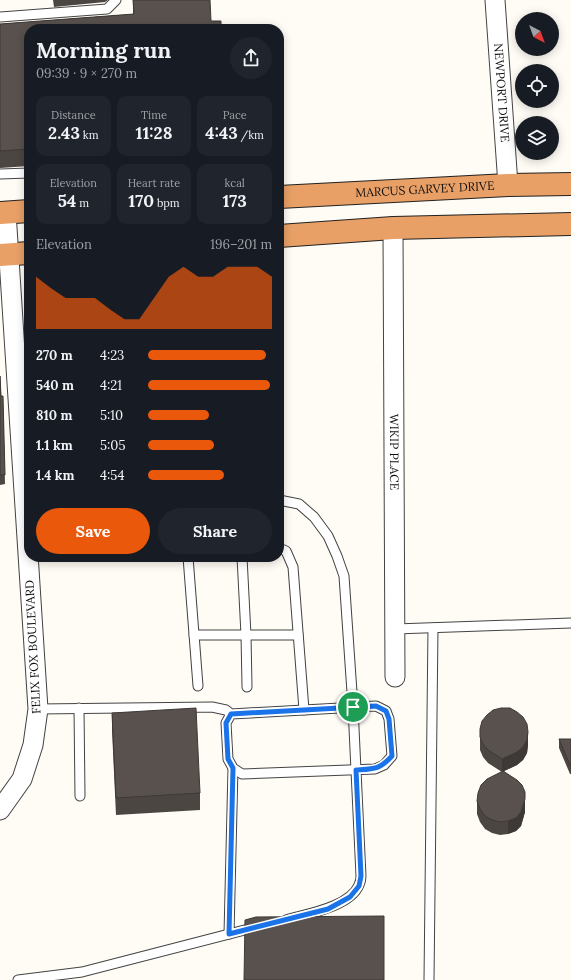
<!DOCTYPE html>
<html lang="en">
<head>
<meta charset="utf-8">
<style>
  body { margin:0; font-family:Lora,serif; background:#20242c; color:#f1f3f6; height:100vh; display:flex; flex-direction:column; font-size:15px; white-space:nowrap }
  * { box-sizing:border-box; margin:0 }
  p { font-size:13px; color:#9ea1a6 }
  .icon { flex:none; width:22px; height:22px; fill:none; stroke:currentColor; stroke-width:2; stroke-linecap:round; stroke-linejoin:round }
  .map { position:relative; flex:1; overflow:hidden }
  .drawer { position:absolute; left:24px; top:24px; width:260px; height:538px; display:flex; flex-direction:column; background:#171b24; border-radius:16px; box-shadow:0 2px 10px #0003 }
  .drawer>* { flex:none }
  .needle { width:26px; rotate:139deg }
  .controls { position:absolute; left:515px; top:12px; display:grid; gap:8px }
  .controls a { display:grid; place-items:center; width:44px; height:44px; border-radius:50%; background:#171b24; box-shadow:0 2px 10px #0003; font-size:20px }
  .pin { position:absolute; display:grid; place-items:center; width:34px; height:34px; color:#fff; margin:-17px; border:2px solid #fff; border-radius:50%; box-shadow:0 1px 4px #0007 }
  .round { display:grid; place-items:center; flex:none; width:42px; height:42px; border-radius:21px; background:#20242c }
  .overview { display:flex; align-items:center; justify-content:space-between; height:68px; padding:0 12px }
  h1 { font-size:22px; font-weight:800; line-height:30px }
  .figures { display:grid; grid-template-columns:repeat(3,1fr); gap:6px; height:68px; padding:4px 12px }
  .figures div { display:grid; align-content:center; border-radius:10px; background:#20242c; text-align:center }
  .figures b { font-size:17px; font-weight:800 }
  .figures small { font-size:11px; font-weight:400 }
  .figures p { font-size:11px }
  .chart { height:112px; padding:8px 12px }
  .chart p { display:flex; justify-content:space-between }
  .chart svg { width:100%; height:72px; margin-top:4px; fill:#ea580c; opacity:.7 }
  .button { display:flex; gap:8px; margin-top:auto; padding:8px 12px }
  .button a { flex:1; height:46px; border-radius:24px; background:#ea580c; color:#fff; font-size:16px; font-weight:800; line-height:46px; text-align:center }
  .button a+a { background:#20242c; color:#f1f3f6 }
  ul { padding:0 12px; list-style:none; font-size:13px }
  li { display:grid; grid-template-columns:64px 48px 1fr; align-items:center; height:30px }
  li i { height:10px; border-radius:5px; background:#ea580c }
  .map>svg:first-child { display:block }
</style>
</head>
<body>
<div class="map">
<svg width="571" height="980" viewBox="0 0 571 980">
  <rect width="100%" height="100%" fill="#fefcf4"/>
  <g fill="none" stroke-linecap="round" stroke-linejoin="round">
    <g stroke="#434343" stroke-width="11">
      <g id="lane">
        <path d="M 0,17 L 107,9 L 116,0"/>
        <path d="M 0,174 L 29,173"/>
        <path d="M 279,500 L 299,504 L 314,517 L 328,536 L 337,556 L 344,576 L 353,707 L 361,876 C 361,879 360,883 359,885 C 350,907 306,914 286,920"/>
        <path d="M 279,548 L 286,551 L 293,567 L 304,710"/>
        <path d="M 188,557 L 198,686"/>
        <path d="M 242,557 L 246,635 L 247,687"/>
        <path d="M 395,629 L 571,623"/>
        <path d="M 194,635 L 298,635"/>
        <path d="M 79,708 L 80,796"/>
        <path d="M 38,709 L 212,707 L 226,710 L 231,714 L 376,706 L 386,711 L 389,719 L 392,756 L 384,765 L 375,769 L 242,774 L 233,768 L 228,759 L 226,723 L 231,714"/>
        <path d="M 229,934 L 233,768"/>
        <path d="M 18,980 L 82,972 L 256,927"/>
        <path d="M 429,980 L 433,628"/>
      </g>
    </g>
    <g stroke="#434343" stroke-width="21">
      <g id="street">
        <path id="s1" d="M 495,0 L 508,185"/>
        <path id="s2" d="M 393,228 L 395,677"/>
        <path d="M 0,810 L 22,779 L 33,745 L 38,709 L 6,212"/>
      </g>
    </g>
    <g stroke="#212121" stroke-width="24">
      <g id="highway">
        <path id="s3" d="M 279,197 L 508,185 L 571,184"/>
        <path d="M 0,213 L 29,211"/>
        <path d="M 279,236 L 393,228 L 571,224"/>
        <path d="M 0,255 L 29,253"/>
      </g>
    </g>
    <use href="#lane" stroke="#fff" stroke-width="9"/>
    <use href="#street" stroke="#fff" stroke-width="19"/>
    <use href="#highway" stroke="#e8a067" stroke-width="22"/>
  </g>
  <g fill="#4c4642">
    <path d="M 53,0 L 108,0 L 105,2 L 54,7 Z"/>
    <path d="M 133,0 L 211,21 L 29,29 L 29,166 L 0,168 L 0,24 L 133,14 Z"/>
    <path d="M 0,376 L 1,396 L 3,396 L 5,484 L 0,485 Z"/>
    <path d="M 112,713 L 200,793 L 200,810 L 116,815 L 112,730 Z"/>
    <path d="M 480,729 L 528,745 L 527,753 L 523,760 L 517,765 L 504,771 L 525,812 L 521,826 L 516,831 L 508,834 L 500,835 L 492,833 L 485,829 L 480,822 L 477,814 L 477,801 L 502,772 L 488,763 L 483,757 L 480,750 Z"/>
    <path d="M 559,739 L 571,739 L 571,774 L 570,774 L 559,748 Z"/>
  </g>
  <g fill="#3e3936">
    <path d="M 528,732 L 528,745 L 527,753 L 523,760 L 517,765 L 502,772 L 502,759 Z"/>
    <path d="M 525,799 L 525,812 L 521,826 L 516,831 L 508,834 L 508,821 Z"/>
  </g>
  <g fill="#58514d" stroke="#3e3936">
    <path d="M 133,0 L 210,0 L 211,21 L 221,21 L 221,29 L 29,29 L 29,149 L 0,151 L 0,24 L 134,14 Z"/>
    <path d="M 0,376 L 1,396 L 3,396 L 5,475 L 0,475 Z"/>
    <path d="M 196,708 L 200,793 L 116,798 L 112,713 Z"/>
    <path d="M 501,708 L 510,708 L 517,712 L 523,717 L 527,724 L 528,732 L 527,740 L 523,747 L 517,752 L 502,759 L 488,750 L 483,744 L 480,737 L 480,729 L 482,721 L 487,715 L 493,710 Z"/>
    <path d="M 559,739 L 571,739 L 571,765 L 570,765 Z"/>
    <path d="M 503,771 L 517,780 L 522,785 L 525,792 L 525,799 L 521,812 L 516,818 L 508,821 L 500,822 L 492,820 L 485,816 L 480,809 L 477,801 L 478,793 L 481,785 L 487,779 Z"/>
    <path d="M 384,916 L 384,980 L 244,980 L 245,920 L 256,917 Z"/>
  </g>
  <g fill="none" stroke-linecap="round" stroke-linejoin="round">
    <g stroke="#fff" stroke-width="8">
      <path id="route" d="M 376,706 L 386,711 L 389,719 L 392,756 C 379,770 374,769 356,770 L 361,876 L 359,886 L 350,897 L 328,909 L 229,934 L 233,768 L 228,759 L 226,723 L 231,714 Z"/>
    </g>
    <use href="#route" stroke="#1a73e8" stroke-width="5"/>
  </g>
  <g text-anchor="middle" stroke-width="4" stroke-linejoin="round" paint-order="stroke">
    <g font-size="12" fill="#101010" stroke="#fff">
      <text dy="4" stroke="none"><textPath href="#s1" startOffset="93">NEWPORT DRIVE</textPath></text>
      <text dy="4" stroke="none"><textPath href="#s3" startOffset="146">MARCUS GARVEY DRIVE</textPath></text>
      <text dy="4" stroke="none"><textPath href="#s2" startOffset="224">WIKIP PLACE</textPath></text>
      <text transform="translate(33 647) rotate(-93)" y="4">FELIX FOX BOULEVARD</text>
    </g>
  </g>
</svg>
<div class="controls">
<a><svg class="needle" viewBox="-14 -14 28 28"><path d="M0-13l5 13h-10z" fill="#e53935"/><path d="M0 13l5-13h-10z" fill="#9ea1a6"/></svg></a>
<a><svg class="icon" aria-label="locate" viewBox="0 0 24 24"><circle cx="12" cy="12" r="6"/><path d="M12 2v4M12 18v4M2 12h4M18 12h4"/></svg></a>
<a><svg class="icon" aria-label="layers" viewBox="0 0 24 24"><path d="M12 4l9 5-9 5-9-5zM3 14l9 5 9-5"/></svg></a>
</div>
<div class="pin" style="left:353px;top:707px;background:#1e9e55"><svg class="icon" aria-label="arrive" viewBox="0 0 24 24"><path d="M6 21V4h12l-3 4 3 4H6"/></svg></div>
<section class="drawer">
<div class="overview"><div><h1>Morning run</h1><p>09:39 · 9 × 270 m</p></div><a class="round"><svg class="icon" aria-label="share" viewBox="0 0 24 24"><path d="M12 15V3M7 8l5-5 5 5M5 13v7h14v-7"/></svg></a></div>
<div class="figures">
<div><p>Distance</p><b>2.43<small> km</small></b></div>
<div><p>Time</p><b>11:28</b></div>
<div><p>Pace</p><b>4:43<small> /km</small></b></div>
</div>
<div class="figures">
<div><p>Elevation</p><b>54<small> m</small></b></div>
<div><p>Heart rate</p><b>170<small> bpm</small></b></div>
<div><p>kcal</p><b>173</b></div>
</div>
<div class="chart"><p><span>Elevation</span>196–201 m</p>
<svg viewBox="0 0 160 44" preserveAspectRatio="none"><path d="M0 44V12L10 19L20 25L30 25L40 25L50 32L60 38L70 38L80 25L90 12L100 6L110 12L120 12L130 6L140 6L150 6L160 12V44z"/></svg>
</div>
<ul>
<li><b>270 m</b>4:23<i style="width:95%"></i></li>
<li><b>540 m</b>4:21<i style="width:98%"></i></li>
<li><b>810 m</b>5:10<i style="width:49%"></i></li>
<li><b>1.1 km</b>5:05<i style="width:53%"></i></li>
<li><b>1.4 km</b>4:54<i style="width:61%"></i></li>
</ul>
<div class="button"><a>Save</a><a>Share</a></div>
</section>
</div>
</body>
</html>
